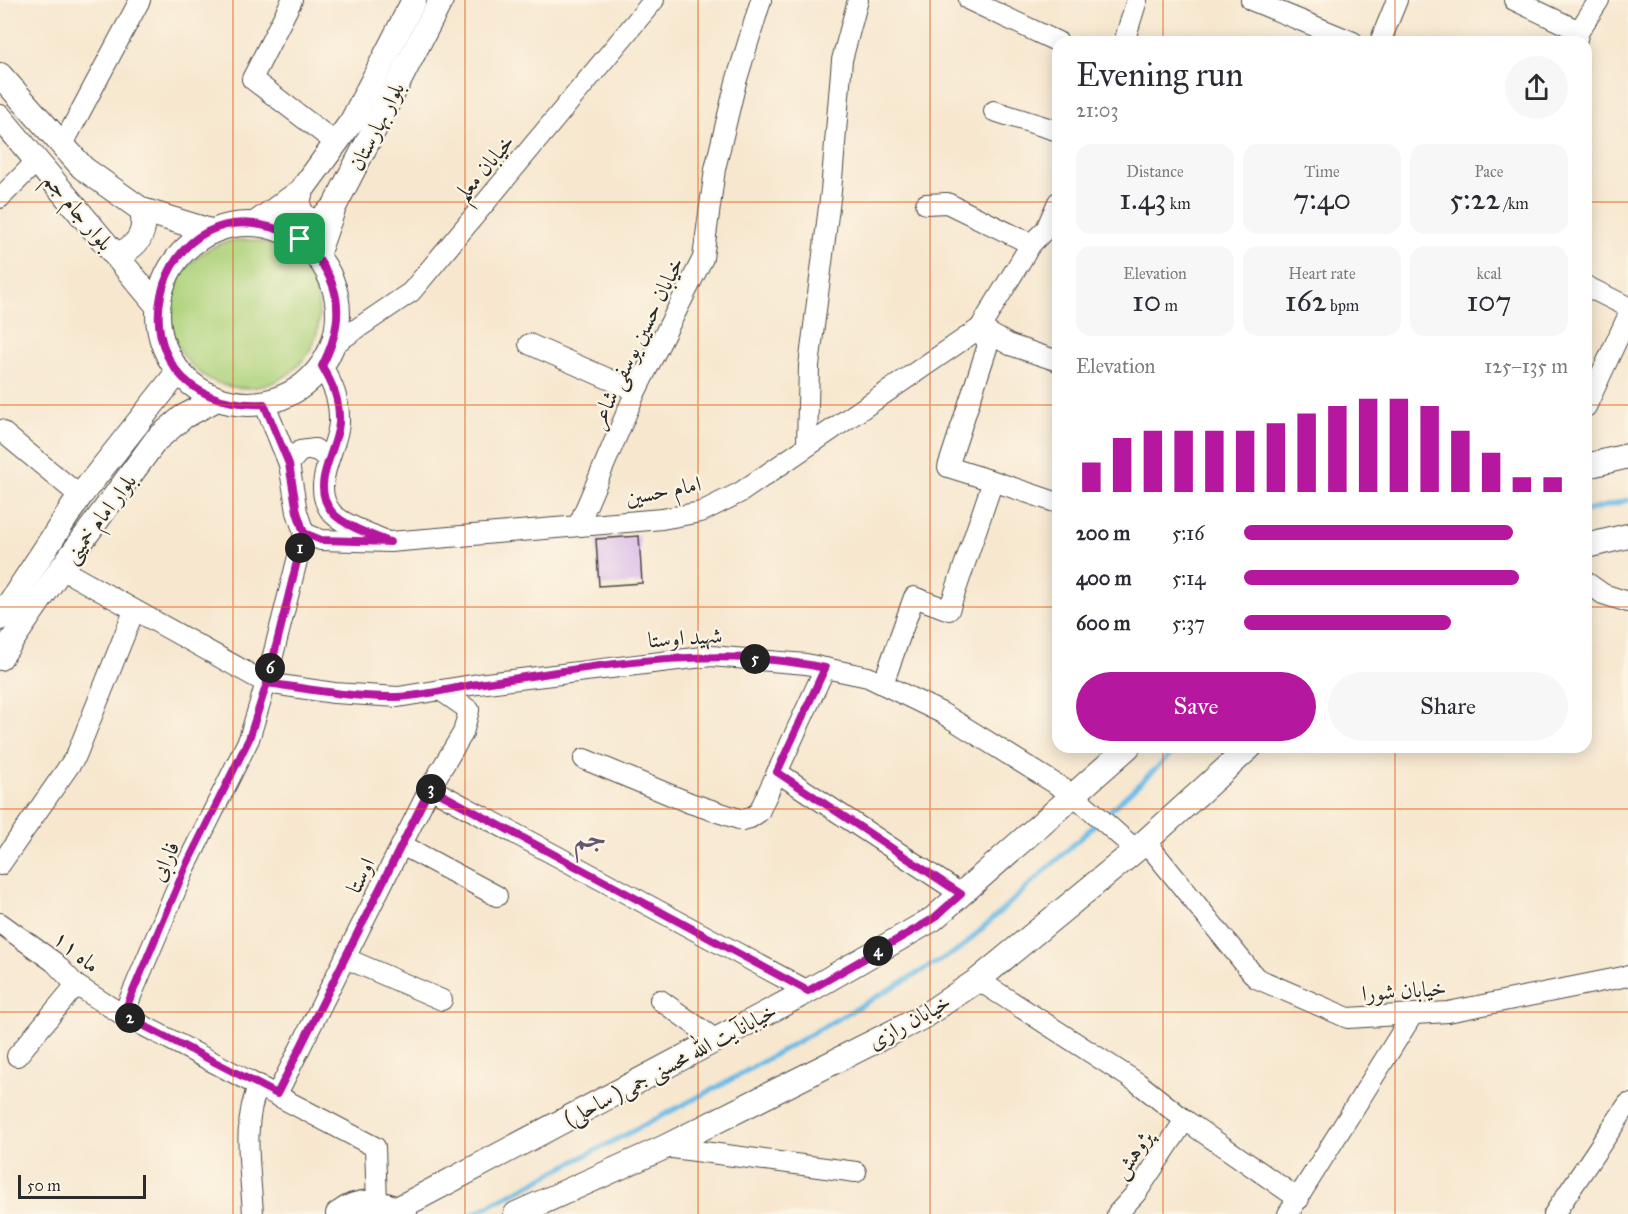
<!DOCTYPE html>
<html lang="en">
<head>
<meta charset="utf-8">
<style>
  body { margin:0; font-family:"IM FELL Great Primer",Amiri,serif; background:#f7f7f7; color:#2b2b33; height:100vh; display:flex; flex-direction:column; font-size:22px; white-space:nowrap }
  * { box-sizing:border-box; margin:0 }
  p { font-size:20px; color:#7c7c81 }
  .icon { flex:none; width:33px; height:33px; fill:none; stroke:currentColor; stroke-width:2; stroke-linecap:round; stroke-linejoin:round }
  .map { position:relative; flex:1; overflow:hidden }
  .side { position:absolute; left:1052px; top:36px; width:540px; height:717px; display:flex; flex-direction:column; background:#fff; border-radius:18px; box-shadow:0 3px 15px #0003 }
  .side>* { flex:none }
  .scale { position:absolute; left:18px; bottom:15px; width:128px; box-sizing:border-box; padding-left:6px; border:3px solid #2b2b2b; border-top:0; font-size:16px; line-height:21px; white-space:nowrap; color:#2b2b2b; -webkit-text-stroke:4px #fcf5e5; paint-order:stroke }
  .pin { position:absolute; display:grid; place-items:center; width:51px; height:51px; color:#fff; margin:-26px; border-radius:12px; box-shadow:0 3px 9px #0006 }
  .km { position:absolute; width:30px; height:30px; margin:-15px; border-radius:50%; background:#222; color:#fff; font-size:16px; line-height:30px; text-align:center }
  .round { display:grid; place-items:center; flex:none; width:63px; height:63px; border-radius:32px; background:#f7f7f7 }
  .overview { display:flex; align-items:center; justify-content:space-between; height:102px; padding:0 24px }
  h1 { font-size:33px; font-weight:600; line-height:45px }
  .metrics { display:grid; grid-template-columns:repeat(3,1fr); gap:9px; height:102px; padding:6px 24px }
  .metrics div { display:grid; align-content:center; border-radius:15px; background:#f7f7f7; text-align:center }
  .metrics b { font-size:30px; font-weight:600 }
  .metrics small { font-size:16px; font-weight:400 }
  .metrics p { font-size:16px }
  .chart { height:168px; padding:12px 24px }
  .chart p { display:flex; justify-content:space-between }
  .chart svg { width:100%; height:108px; margin-top:6px; stroke:#b5179e; stroke-width:6 }
  .action { display:flex; gap:12px; margin-top:auto; padding:12px 24px }
  .action a { flex:1; height:69px; border-radius:36px; background:#b5179e; color:#fff; font-size:24px; font-weight:600; line-height:69px; text-align:center }
  .action a+a { background:#f7f7f7; color:#2b2b33 }
  ul { padding:0 24px; list-style:none; font-size:20px }
  li { display:grid; grid-template-columns:96px 72px 1fr; align-items:center; height:45px }
  li i { height:15px; border-radius:8px; background:#b5179e }
  .map>svg:first-child { display:block }
</style>
</head>
<body>
<div class="map">
<svg width="1628" height="1214" viewBox="0 0 1628 1214">
  <rect width="100%" height="100%" fill="#fcf5e5"/>
  <filter id="ink" filterUnits="userSpaceOnUse"><feTurbulence type="fractalNoise" baseFrequency=".0167" numOctaves="2"/><feDisplacementMap in="SourceGraphic" scale="12" xChannelSelector="R" yChannelSelector="G"/><feConvolveMatrix kernelMatrix="1 2 1 2 8 2 1 2 1" color-interpolation-filters="sRGB"/></filter>
  <filter id="wash" filterUnits="userSpaceOnUse"><feTurbulence type="fractalNoise" baseFrequency=".008" numOctaves="4" result="noise"/><feDisplacementMap in="SourceGraphic" scale="24" xChannelSelector="R" yChannelSelector="G"/><feGaussianBlur stdDeviation="1.35" result="paint"/><feColorMatrix in="noise" values="0 0 0 0 0 0 0 0 0 0 0 0 0 0 0 0 0 1.4 0 .05"/><feComposite in="paint" operator="in"/></filter>
  <g filter="url(#wash)">
    <rect width="100%" height="100%" fill="#f7e7cf"/>
    <circle fill="#aed37c" stroke="#6c7f54" stroke-width="1.5" cx="245" cy="314" r="74"/>
    <g fill="none" stroke-linecap="round" stroke-linejoin="round">
      <g stroke="#6abbe6" stroke-width="5">
        <path d="M 1586,511 L 1628,500"/>
        <path d="M 473,1214 L 725,1083 L 960,949 L 1179,747"/>
      </g>
    </g>
    <g id="blocks">
      <path fill="#cea7ed" d="M 639,536 L 642,583 L 599,586 L 596,539 Z"/>
    </g>
  </g>
  <g filter="url(#ink)">
    <use href="#blocks" fill-opacity="0" stroke="#4a4744" stroke-width="1.5"/>
    <g fill="none" stroke-linecap="round" stroke-linejoin="round">
      <g stroke="#4a4744" stroke-width="22">
        <g id="minor">
          <path d="M 292,0 L 252,79 L 336,143"/>
          <path d="M 969,0 L 1058,42"/>
          <path d="M 1251,0 L 1353,42"/>
          <path d="M 1514,0 L 1579,31"/>
          <path d="M 1124,42 L 1137,0"/>
          <path d="M 1380,42 L 1397,0"/>
          <path d="M 1576,42 L 1579,31 L 1599,0"/>
          <path d="M 994,111 L 1058,131"/>
          <path d="M 63,144 L 140,0"/>
          <path d="M 0,198 L 37,161"/>
          <path d="M 926,204 L 947,203 L 1031,244"/>
          <path d="M 1586,286 L 1628,307"/>
          <path d="M 980,328 L 988,345 L 948,467 L 993,481"/>
          <path d="M 980,328 L 1010,345 L 1058,361"/>
          <path d="M 529,344 L 636,391"/>
          <path d="M 333,345 L 411,292 L 654,0"/>
          <path d="M 322,366 C 333,385 340,400 339,423 C 337,451 309,486 332,513 C 343,525 367,532 382,539"/>
          <path d="M 1586,407 L 1628,316"/>
          <path d="M 0,430 L 80,496"/>
          <path d="M 807,444 L 809,366 L 831,191 L 842,60 L 858,0"/>
          <path d="M 289,464 L 300,451 L 315,449 L 327,458"/>
          <path d="M 578,526 L 636,391 L 703,258 L 715,169 L 736,82 L 761,0"/>
          <path d="M 304,533 L 321,540 L 390,542 L 662,519 L 701,512 L 741,492 L 980,328 L 1031,244 L 1046,229 L 1058,202"/>
          <path d="M 61,569 L 266,683 L 334,693 L 398,697 L 478,684 L 711,656 L 806,664 L 868,677 L 942,713 L 1075,796 L 1136,850"/>
          <path d="M 1586,582 L 1603,594 L 1628,602"/>
          <path d="M 883,684 L 914,597 L 949,610 L 993,481 L 1058,503"/>
          <path d="M 584,759 L 690,803 L 742,820 L 750,818 L 759,812 L 825,668"/>
          <path d="M 777,772 L 961,894"/>
          <path d="M 430,788 L 808,991"/>
          <path d="M 1146,842 L 1256,978 L 1348,1018 L 1448,1012 L 1628,976"/>
          <path d="M 402,845 L 497,896"/>
          <path d="M 0,865 L 76,756 L 134,611"/>
          <path d="M 0,923 L 54,962 L 76,985 L 123,1015 L 375,1147 L 377,1202"/>
          <path d="M 345,958 L 442,1000"/>
          <path d="M 978,980 L 1138,1083 L 1185,1120 L 1299,1199"/>
          <path d="M 660,1000 L 716,1040"/>
          <path d="M 123,1015 L 186,866 L 249,739 L 266,683 L 304,533 L 297,512 L 289,464 L 264,403"/>
          <path d="M 17,1056 L 76,985"/>
          <path d="M 277,1094 L 430,788 L 463,733 L 469,710 L 440,690"/>
          <path d="M 665,1147 L 856,1172"/>
          <path d="M 253,1214 C 251,1173 241,1122 259,1085"/>
          <path d="M 1117,1214 L 1137,1192 L 1185,1120"/>
          <path d="M 1288,1214 L 1413,1014"/>
          <path d="M 1554,1214 L 1628,1104"/>
        </g>
      </g>
      <g stroke="#4a4744" stroke-width="26">
        <g id="major">
          <path d="M 0,75 L 83,168 L 142,210 L 210,231"/>
          <path d="M 0,117 L 157,305"/>
          <path d="M 301,191 C 297,204 297,210 308,220 L 319,220 L 334,207"/>
          <path d="M 256,223 L 301,191 L 352,121 L 414,0"/>
          <circle cx="248" cy="314" r="90"/>
          <path d="M 116,255 C 138,247 147,233 142,210"/>
          <path d="M 317,255 L 334,207 L 441,0"/>
          <path d="M 1586,466 L 1628,456"/>
          <path d="M 1586,546 L 1628,536"/>
          <path d="M 0,618 L 80,496 L 178,372"/>
          <path d="M 0,658 L 61,569 L 156,440 L 183,417 L 217,399"/>
          <path d="M 397,1209 L 808,991 L 933,919 L 1128,747"/>
          <path d="M 338,1214 C 360,1197 382,1200 405,1214"/>
          <path d="M 516,1214 L 665,1147 L 921,1018 L 978,980 L 1136,850 L 1250,747"/>
        </g>
      </g>
      <use href="#minor" stroke="#fff" stroke-width="20"/>
      <use href="#major" stroke="#fff" stroke-width="24"/>
    </g>
  </g>
  <g fill="none" stroke-linecap="round" stroke-linejoin="round" filter="url(#ink)">
    <g stroke="#fff" stroke-width="12">
      <path id="route" d="M 300,239 C 150,159 92,411 264,404 L 289,464 L 297,512 L 304,533 L 267,683 L 249,739 L 186,866 L 123,1015 L 277,1094 L 430,788 L 808,991 L 933,919 L 961,894 L 777,772 L 825,668 C 712,643 592,667 478,684 C 452,688 424,696 397,697 C 354,698 309,689 267,683 L 304,533 L 321,540 L 390,542 C 374,536 342,525 332,512 C 309,484 337,452 339,423 C 340,400 333,385 322,366 C 348,316 341,277 300,239"/>
    </g>
    <use href="#route" stroke="#b5179e" stroke-width="8"/>
  </g>
  <path fill="none" stroke="#df570e" stroke-width="1.5" stroke-opacity="0.55" d="M 233,0 L 233,1214M 465,0 L 465,1214M 698,0 L 698,1214M 930,0 L 930,1214M 1163,0 L 1163,42M 1395,0 L 1395,42M 0,202 L 1058,202M 1586,202 L 1628,202M 0,405 L 1058,405M 1586,405 L 1628,405M 0,607 L 1058,607M 1586,607 L 1628,607M 1163,747 L 1163,1214M 1395,747 L 1395,1214M 0,809 L 1628,809M 0,1012 L 1628,1012"/>
  <g text-anchor="middle" stroke-width="4.5" stroke-linejoin="round" paint-order="stroke">
    <g font-size="22" fill="#2b2b2b" stroke="#fcf5e5">
      <text transform="translate(376 126) rotate(-63)" y="8">بلوار بهارستان</text>
      <text transform="translate(484 167) rotate(-50)" y="8">خیابان معلم</text>
      <text transform="translate(79 211) rotate(50)" y="8">بلوار جام جم</text>
      <text transform="translate(636 342) rotate(-64)" y="8">خیابان حسین یوسفی شاعر</text>
      <text transform="translate(663 490) rotate(-11)" y="8">امام حسین</text>
      <text transform="translate(99 518) rotate(-53)" y="8">بلوار امام خمینی</text>
      <text transform="translate(685 637) rotate(-4)" y="8">شهید اوستا</text>
      <text transform="translate(164 861) rotate(-65)" y="8">فارابی</text>
      <text transform="translate(360 875) rotate(-63)" y="8">اوستا</text>
      <text transform="translate(77 951) rotate(40)" y="8">ماه ۱۱</text>
      <text transform="translate(1404 990) rotate(-4)" y="8">خیابان شورا</text>
      <text transform="translate(909 1021) rotate(-29)" y="8">خیابان رازی</text>
      <text transform="translate(670 1064) rotate(-28)" y="8">خیابانآیت الله محسنی جمی( ساحلی)</text>
      <text transform="translate(1132 1154) rotate(-55)" y="8">پژوهش</text>
    </g>
    <g font-size="28" font-weight="bold" fill="#64566f" stroke="#fcf5e5">
      <text x="590" y="847">جم</text>
    </g>
  </g>
</svg>
<div class="scale">50 m</div>
<div class="pin" style="left:300px;top:239px;background:#1e9e55"><svg class="icon" aria-label="arrive" viewBox="0 0 24 24"><path d="M6 21V4h12l-3 4 3 4H6"/></svg></div>
<b class="km" style="left:300px;top:548px">1</b>
<b class="km" style="left:130px;top:1018px">2</b>
<b class="km" style="left:431px;top:789px">3</b>
<b class="km" style="left:878px;top:951px">4</b>
<b class="km" style="left:755px;top:659px">5</b>
<b class="km" style="left:270px;top:668px">6</b>
<section class="side">
<div class="overview"><div><h1>Evening run</h1><p>21:03</p></div><a class="round"><svg class="icon" aria-label="share" viewBox="0 0 24 24"><path d="M12 15V3M7 8l5-5 5 5M5 13v7h14v-7"/></svg></a></div>
<div class="metrics">
<div><p>Distance</p><b>1.43<small> km</small></b></div>
<div><p>Time</p><b>7:40</b></div>
<div><p>Pace</p><b>5:22<small> /km</small></b></div>
</div>
<div class="metrics">
<div><p>Elevation</p><b>10<small> m</small></b></div>
<div><p>Heart rate</p><b>162<small> bpm</small></b></div>
<div><p>kcal</p><b>107</b></div>
</div>
<div class="chart"><p><span>Elevation</span>125–135 m</p>
<svg viewBox="0 0 160 44" preserveAspectRatio="none"><path d="M5 44V32M15 44V22M25 44V19M35 44V19M45 44V19M55 44V19M65 44V16M75 44V12M85 44V9M95 44V6M105 44V6M115 44V9M125 44V19M135 44V28M145 44V38M155 44V38"/></svg>
</div>
<ul>
<li><b>200 m</b>5:16<i style="width:83%"></i></li>
<li><b>400 m</b>5:14<i style="width:85%"></i></li>
<li><b>600 m</b>5:37<i style="width:64%"></i></li>
</ul>
<div class="action"><a>Save</a><a>Share</a></div>
</section>
</div>
</body>
</html>
